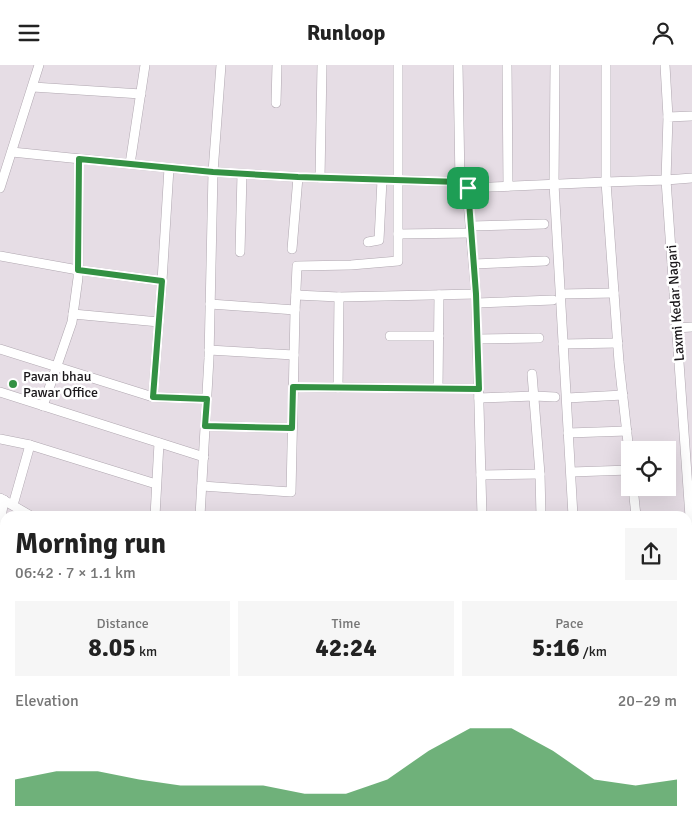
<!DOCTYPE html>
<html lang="en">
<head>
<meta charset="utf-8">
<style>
  body { margin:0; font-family:Signika,sans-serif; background:#f6f6f6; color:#222; height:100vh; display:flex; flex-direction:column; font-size:19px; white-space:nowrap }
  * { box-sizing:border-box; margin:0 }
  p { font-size:16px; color:#767676 }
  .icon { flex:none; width:28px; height:28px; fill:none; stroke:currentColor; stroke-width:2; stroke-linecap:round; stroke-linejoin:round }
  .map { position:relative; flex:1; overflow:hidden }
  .details { position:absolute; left:0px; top:446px; width:692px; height:321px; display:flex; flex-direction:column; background:#fff; border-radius:15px 15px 0 0; box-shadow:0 5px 20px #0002 }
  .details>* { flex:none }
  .fabs { position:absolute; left:621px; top:376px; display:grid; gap:10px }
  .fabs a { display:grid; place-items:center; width:55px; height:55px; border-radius:0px; background:#fff; box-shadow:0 5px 20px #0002; font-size:25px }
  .pin { position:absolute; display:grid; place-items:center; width:42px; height:42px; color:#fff; margin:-21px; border-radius:10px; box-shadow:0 2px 8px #0006 }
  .round { display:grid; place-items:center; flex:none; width:52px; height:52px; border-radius:0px; background:#f6f6f6 }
  .head { display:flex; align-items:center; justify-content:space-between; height:85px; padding:0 15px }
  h1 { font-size:28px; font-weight:800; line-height:38px }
  .figures { display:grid; grid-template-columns:repeat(3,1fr); gap:8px; height:85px; padding:5px 15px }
  .figures div { display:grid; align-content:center; border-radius:0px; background:#f6f6f6; text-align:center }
  .figures b { font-size:25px; font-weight:800 }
  .figures small { font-size:14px; font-weight:400 }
  .figures p { font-size:14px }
  .chart { height:140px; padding:10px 15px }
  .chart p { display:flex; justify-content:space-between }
  .chart svg { width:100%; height:90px; margin-top:5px; fill:#339143; opacity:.7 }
  header { display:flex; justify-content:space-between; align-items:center; height:65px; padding:0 15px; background:#fff; font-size:22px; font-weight:800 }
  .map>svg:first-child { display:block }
</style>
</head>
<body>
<header><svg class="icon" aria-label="menu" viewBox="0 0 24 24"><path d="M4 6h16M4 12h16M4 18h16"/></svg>Runloop<svg class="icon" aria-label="person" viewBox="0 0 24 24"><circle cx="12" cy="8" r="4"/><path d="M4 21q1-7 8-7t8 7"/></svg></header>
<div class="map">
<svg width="692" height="767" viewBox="0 0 692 767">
  <rect width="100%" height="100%" fill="#e6dde5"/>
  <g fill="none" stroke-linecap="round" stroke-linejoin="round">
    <g stroke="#b0a7b0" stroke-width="10">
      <g id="minor">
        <path d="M 145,0 L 130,99 L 213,107 L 298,112 L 460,117 L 467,123 L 606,117 L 606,0"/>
        <path d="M 458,0 L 460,117"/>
        <path d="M 507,0 L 508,121"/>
        <path d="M 555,0 L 554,119 L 573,451"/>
        <path d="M 665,0 L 668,52"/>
        <path d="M 33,22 L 141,29"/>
        <path d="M 276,38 L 277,0"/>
        <path d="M 692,51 L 668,52 L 666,115 L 692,113"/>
        <path d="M 12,87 L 130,99"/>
        <path d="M 320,113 L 322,0"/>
        <path d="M 0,123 L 39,0"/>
        <path d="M 471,161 L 544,159"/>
        <path d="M 398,169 L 471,168"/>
        <path d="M 368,177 L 379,175 L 382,115"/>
        <path d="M 292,184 L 298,112"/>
        <path d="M 240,187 L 242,109"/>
        <path d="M 0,191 L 78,205 L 162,216 L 169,103"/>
        <path d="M 474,199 L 545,196"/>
        <path d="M 476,229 L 482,451"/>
        <path d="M 561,229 L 614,228"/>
        <path d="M 296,230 L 339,232 L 476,229 L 467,123"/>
        <path d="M 477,238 L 553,235"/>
        <path d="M 210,239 L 295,245"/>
        <path d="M 73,249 L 159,257"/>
        <path d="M 676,263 L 692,262"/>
        <path d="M 390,271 L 439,271"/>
        <path d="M 478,274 L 539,273"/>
        <path d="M 563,279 L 618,278"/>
        <path d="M 0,284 L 153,332 L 162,216"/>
        <path d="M 209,285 L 294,290"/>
        <path d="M 532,309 L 540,409 L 541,451 L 536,451"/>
        <path d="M 293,322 L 479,324"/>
        <path d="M 338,323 L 339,232"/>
        <path d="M 438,323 L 439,230"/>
        <path d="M 0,327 L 204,392"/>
        <path d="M 153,332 L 207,334"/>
        <path d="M 479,333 L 534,331 L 555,332"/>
        <path d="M 567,333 L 623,330"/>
        <path d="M 43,341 L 72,257 L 78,213 L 79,94"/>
        <path d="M 205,361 L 292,363"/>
        <path d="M 568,368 L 627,366"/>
        <path d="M 0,374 L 30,380 L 156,419"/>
        <path d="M 630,396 L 619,297 L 606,117 L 666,115 L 692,480"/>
        <path d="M 571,407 L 630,405"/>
        <path d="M 481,410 L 540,409"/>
        <path d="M 202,421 L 291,427 L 295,247 L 297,201 L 351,200 L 398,196 L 398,0"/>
        <path d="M 633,422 L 636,451"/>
        <path d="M 0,433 L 31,451"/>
        <path d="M 13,440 L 30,380"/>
        <path d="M 155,451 L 159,378"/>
        <path d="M 200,451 L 209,293 L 213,107 L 221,0"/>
        <path d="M 0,458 L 4,435"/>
        <path d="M 0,574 L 5,575"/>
        <path d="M 688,642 L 692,641"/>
        <path d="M 0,762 L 5,761"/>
        <path d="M 626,762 L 638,767"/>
      </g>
    </g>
    <use href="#minor" stroke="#fff" stroke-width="9"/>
  </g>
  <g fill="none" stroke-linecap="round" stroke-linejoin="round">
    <g stroke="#fff" stroke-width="10">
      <path id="route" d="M 79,94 L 213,107 L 298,112 L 460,117 L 468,123 L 476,229 L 479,324 L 293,322 L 292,363 L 205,361 L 207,334 L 153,332 L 162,216 L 78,205 Z"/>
    </g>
    <use href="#route" stroke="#339143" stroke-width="6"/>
  </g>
  <circle fill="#339143" stroke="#fff" stroke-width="2" cx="13" cy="319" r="5"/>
  <g text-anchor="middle" stroke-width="5" stroke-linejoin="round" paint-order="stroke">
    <g font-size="14" fill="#1b181b" stroke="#fff">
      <text transform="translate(675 238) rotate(-94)" y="5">Laxmi Kedar Nagari</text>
    </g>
    <g font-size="14" fill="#1b181b" stroke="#fff" text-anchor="start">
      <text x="23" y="316">Pavan bhau<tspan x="23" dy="16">Pawar Office</tspan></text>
    </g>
  </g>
</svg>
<div class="fabs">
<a><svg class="icon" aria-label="locate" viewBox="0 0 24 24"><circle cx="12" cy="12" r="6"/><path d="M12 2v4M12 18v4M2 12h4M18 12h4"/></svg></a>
</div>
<div class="pin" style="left:468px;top:123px;background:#1e9e55"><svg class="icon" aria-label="arrive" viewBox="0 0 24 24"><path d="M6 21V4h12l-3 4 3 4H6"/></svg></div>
<section class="details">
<div class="head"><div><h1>Morning run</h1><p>06:42 · 7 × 1.1 km</p></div><a class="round"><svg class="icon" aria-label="share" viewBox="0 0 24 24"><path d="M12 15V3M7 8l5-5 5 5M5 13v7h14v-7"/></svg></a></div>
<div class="figures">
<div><p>Distance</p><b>8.05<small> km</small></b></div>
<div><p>Time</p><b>42:24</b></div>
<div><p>Pace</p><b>5:16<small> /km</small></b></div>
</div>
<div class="chart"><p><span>Elevation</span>20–29 m</p>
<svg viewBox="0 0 160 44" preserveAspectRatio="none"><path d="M0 44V31L10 27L20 27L30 31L40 34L50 34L60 34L70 38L80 38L90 31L100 17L110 6L120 6L130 17L140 31L150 34L160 31V44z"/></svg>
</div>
</section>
</div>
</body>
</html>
